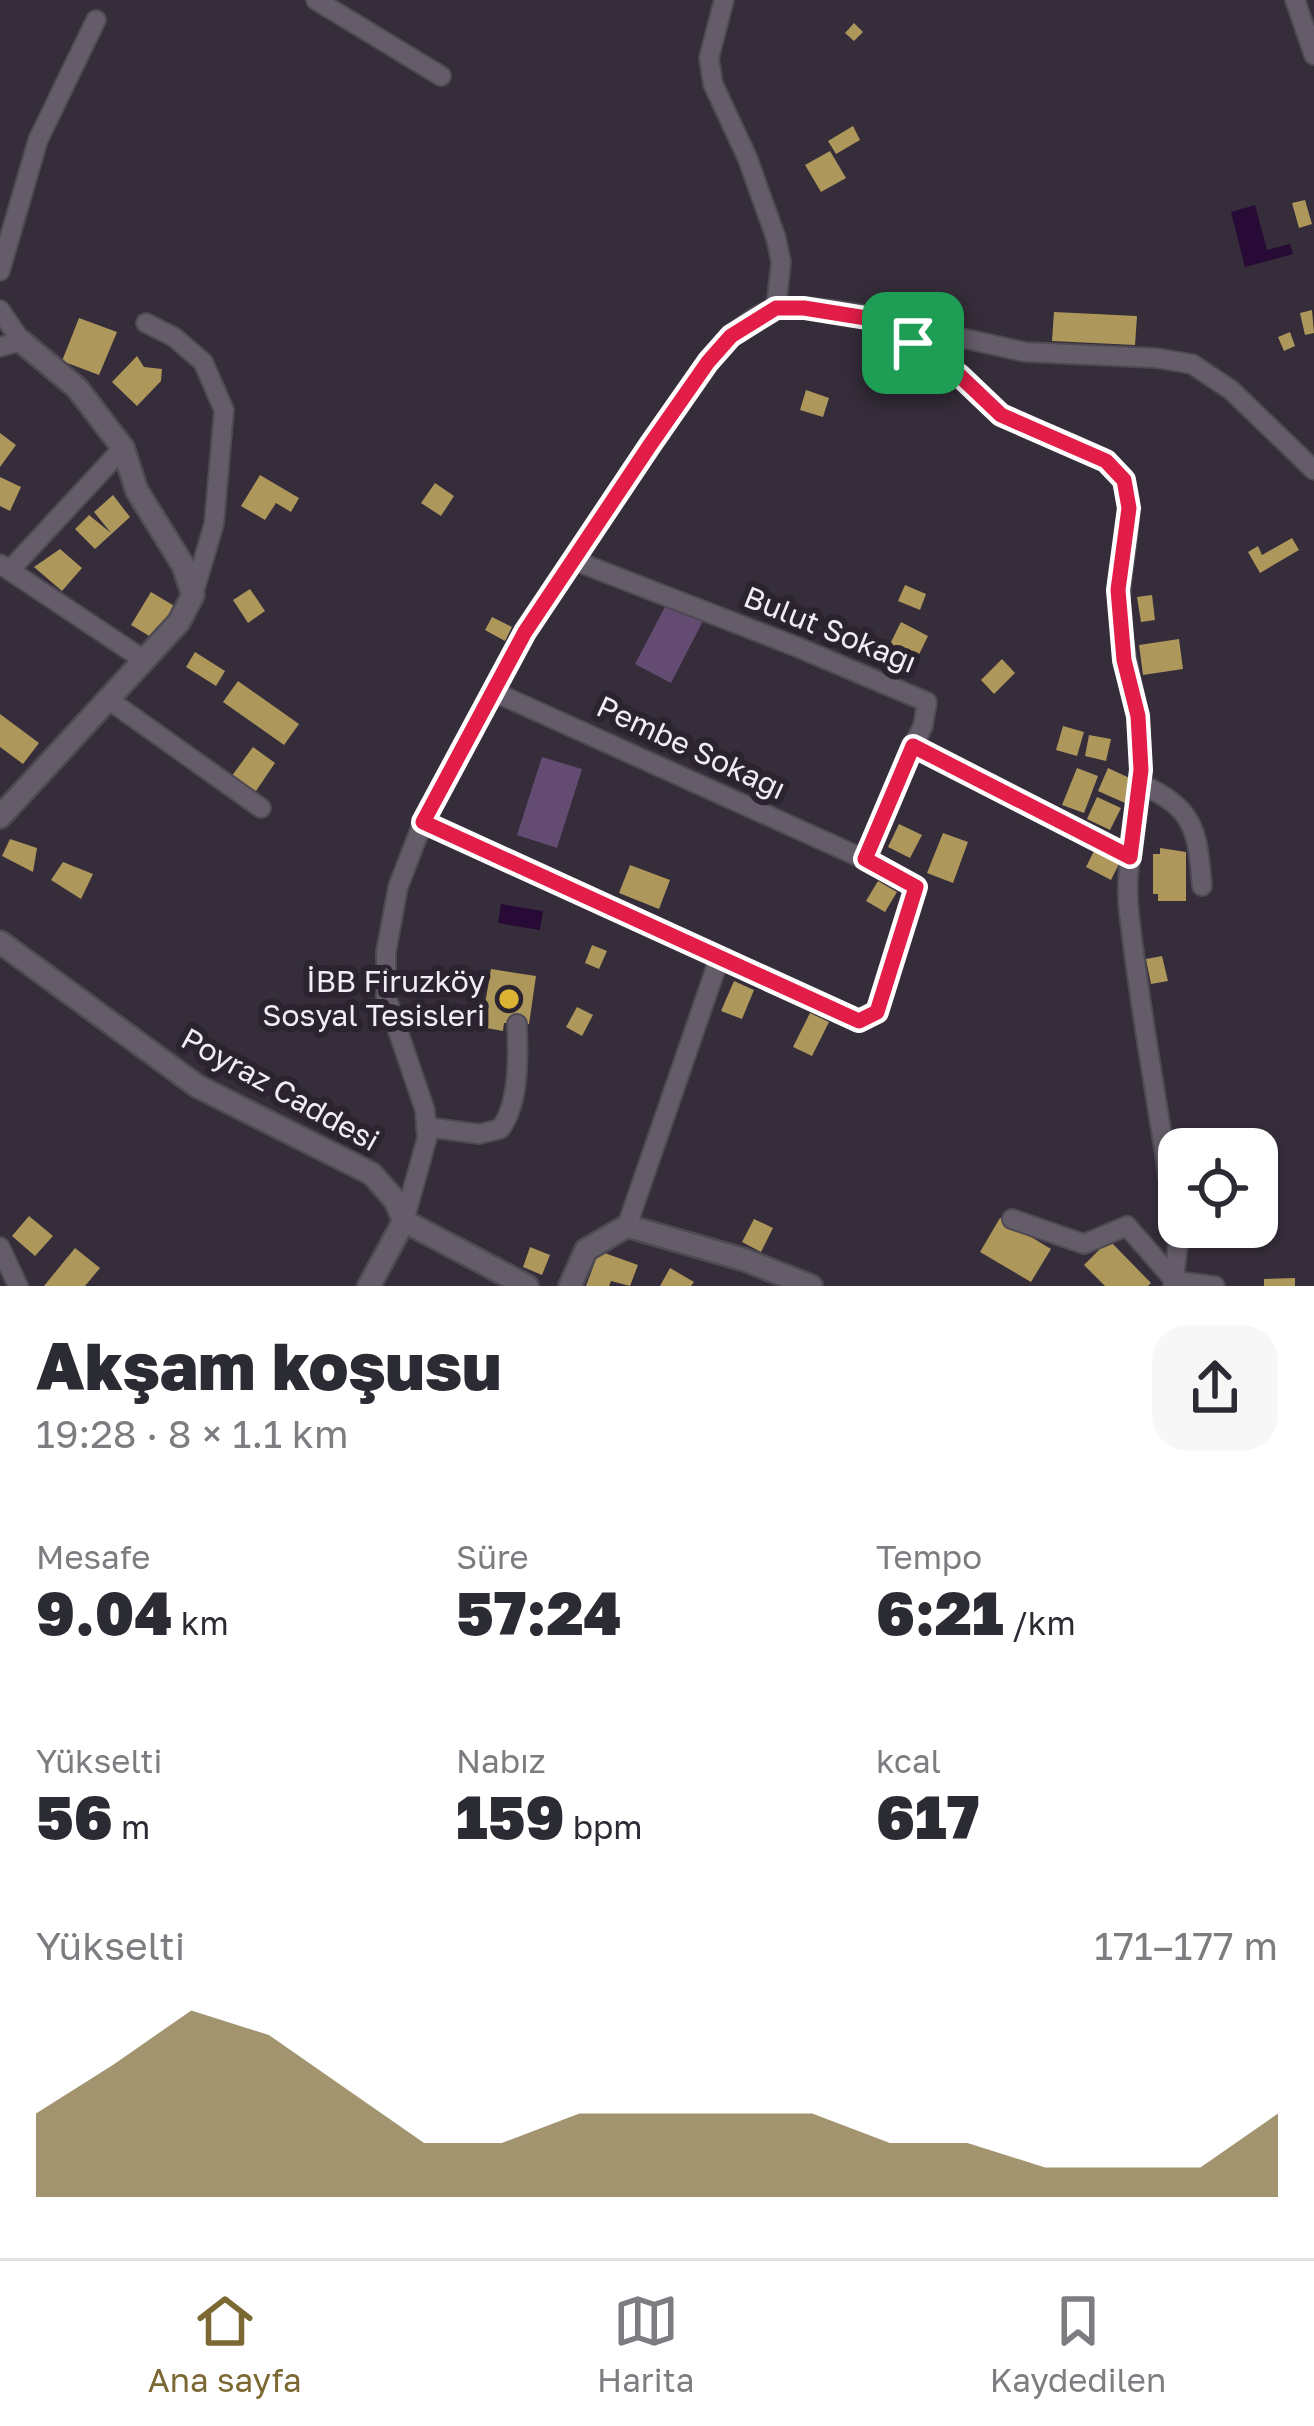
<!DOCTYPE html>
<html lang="tr">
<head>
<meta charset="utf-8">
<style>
  body { margin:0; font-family:"Golos Text",sans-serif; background:#f7f7f7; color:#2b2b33; height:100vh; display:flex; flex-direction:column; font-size:45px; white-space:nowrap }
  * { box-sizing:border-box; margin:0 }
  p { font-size:39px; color:#7c7c81 }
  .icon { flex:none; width:66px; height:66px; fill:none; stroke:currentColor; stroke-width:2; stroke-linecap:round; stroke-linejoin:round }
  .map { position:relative; height:1286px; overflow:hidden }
  .sheet { display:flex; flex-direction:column; background:#fff; flex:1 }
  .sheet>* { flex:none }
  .buttons { position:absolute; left:1158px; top:1128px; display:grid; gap:24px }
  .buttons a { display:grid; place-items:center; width:120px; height:120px; border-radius:24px; background:#fff; box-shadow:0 3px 9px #0004; font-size:60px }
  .pin { position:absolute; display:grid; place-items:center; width:102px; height:102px; color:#fff; margin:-51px; border-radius:24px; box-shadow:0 6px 18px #0006 }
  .round { display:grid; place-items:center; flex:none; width:126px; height:126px; border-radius:36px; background:#f7f7f7 }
  .headline { display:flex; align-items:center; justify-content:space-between; height:204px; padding:0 36px }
  h1 { font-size:66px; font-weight:800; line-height:90px }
  .stats { display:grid; grid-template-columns:repeat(3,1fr); gap:18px; height:204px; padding:12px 36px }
  .stats div { display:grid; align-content:center }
  .stats b { font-size:60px; font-weight:800 }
  .stats small { font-size:33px; font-weight:400 }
  .stats p { font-size:33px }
  .chart { height:336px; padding:24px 36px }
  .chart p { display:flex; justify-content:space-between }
  .chart svg { width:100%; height:216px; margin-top:12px; fill:#7b6833; opacity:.7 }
  .tab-bar { display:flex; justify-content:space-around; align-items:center; height:168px; border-top:3px solid #e1e1e2; background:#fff; font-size:33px; color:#7c7c81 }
  .tab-bar a { display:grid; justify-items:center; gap:6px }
  .tab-bar .on { color:#7b6833 }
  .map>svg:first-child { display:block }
</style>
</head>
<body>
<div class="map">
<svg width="1314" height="1286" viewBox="0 0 1314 1286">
  <rect width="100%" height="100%" fill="#352d3a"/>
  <g fill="#634b72">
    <path d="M 667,603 L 703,621 L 671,683 L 635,664 Z"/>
    <path d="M 542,757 L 582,769 L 557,848 L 517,835 Z"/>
  </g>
  <g fill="#270a35">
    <path d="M 1255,205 L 1267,250 L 1290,244 L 1293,254 L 1245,267 L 1231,212 Z"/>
    <path d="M 501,904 L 543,911 L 540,930 L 498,923 Z"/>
  </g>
  <g fill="#ad975b">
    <path d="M 854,23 L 863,32 L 854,41 L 845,33 Z"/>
    <path d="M 853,126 L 860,140 L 836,154 L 828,141 Z"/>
    <path d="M 830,151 L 846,178 L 821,192 L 805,165 Z"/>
    <path d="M 1305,200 L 1312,224 L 1299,228 L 1292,203 Z"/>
    <path d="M 1312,310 L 1314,333 L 1305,335 L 1300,313 Z"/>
    <path d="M 1054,312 L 1137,316 L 1135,345 L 1052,341 Z"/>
    <path d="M 79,318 L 117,332 L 99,375 L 62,361 Z"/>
    <path d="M 1290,332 L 1295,346 L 1284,351 L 1278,337 Z"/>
    <path d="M 137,356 L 144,367 L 162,369 L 161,381 L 137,406 L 112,382 Z"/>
    <path d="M 806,390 L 829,398 L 823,417 L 800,410 Z"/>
    <path d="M 0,433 L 16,445 L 0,467 Z"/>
    <path d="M 260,475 L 299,498 L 291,512 L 276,503 L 265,520 L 241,506 Z"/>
    <path d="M 0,477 L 21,487 L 10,511 L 0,506 Z"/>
    <path d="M 435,483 L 454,496 L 441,516 L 421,503 Z"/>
    <path d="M 113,495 L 130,517 L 95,549 L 75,529 L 89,515 L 111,533 L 94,512 Z"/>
    <path d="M 1292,538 L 1299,550 L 1260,573 L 1248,552 L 1258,546 L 1262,555 Z"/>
    <path d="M 60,549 L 82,568 L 62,591 L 34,567 Z"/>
    <path d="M 905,585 L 926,594 L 920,610 L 898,601 Z"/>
    <path d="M 250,589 L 265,611 L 248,623 L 233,600 Z"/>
    <path d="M 151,592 L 176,607 L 156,640 L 131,625 Z"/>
    <path d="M 1152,595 L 1155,620 L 1141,622 L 1137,597 Z"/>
    <path d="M 492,617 L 512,627 L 505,641 L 485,630 Z"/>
    <path d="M 901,622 L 928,636 L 911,671 L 883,658 Z"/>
    <path d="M 1179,639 L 1183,669 L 1143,675 L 1139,645 Z"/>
    <path d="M 195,652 L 225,671 L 216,686 L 186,667 Z"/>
    <path d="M 1002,659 L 1015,673 L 994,694 L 981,680 Z"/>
    <path d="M 238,681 L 299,724 L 284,745 L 223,702 Z"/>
    <path d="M 0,714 L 39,743 L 23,764 L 0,747 Z"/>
    <path d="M 1063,726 L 1084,732 L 1077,756 L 1056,750 Z"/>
    <path d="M 1089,735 L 1111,739 L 1106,761 L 1085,756 Z"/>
    <path d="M 253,747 L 275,763 L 256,791 L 231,777 Z"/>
    <path d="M 1077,768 L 1098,776 L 1084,813 L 1062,805 Z"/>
    <path d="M 1108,768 L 1136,781 L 1125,803 L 1098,791 Z"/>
    <path d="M 1097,797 L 1121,808 L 1110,830 L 1087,819 Z"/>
    <path d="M 899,824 L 922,835 L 910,858 L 888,847 Z"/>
    <path d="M 943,833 L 968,842 L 953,883 L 927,873 Z"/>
    <path d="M 10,839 L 37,848 L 33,872 L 2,856 Z"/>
    <path d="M 1096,847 L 1121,860 L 1111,880 L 1086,867 Z"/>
    <path d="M 1160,848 L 1186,852 L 1186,901 L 1158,901 L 1158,894 L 1153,894 L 1153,854 L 1160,854 Z"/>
    <path d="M 63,862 L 93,874 L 81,899 L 51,880 Z"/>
    <path d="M 630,865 L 670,880 L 659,909 L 619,893 Z"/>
    <path d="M 878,881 L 897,892 L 885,912 L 866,901 Z"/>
    <path d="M 592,945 L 607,951 L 599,969 L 585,963 Z"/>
    <path d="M 1162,956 L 1168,981 L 1151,984 L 1146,959 Z"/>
    <path d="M 491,969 L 536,976 L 529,1024 L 504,1023 L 503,1031 L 481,1027 Z"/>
    <path d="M 734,981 L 754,990 L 742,1019 L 721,1011 Z"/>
    <path d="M 577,1007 L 593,1015 L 582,1036 L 566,1027 Z"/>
    <path d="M 810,1013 L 829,1022 L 812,1056 L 793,1047 Z"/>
    <path d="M 29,1216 L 53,1236 L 35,1256 L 12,1236 Z"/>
    <path d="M 1000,1218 L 1051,1249 L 1031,1282 L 980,1252 Z"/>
    <path d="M 754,1219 L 773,1228 L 761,1252 L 742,1242 Z"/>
    <path d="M 1109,1240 L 1151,1283 L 1148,1286 L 1105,1286 L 1084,1265 Z"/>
    <path d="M 530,1247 L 550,1255 L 542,1275 L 523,1267 Z"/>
    <path d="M 75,1248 L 100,1268 L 85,1286 L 44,1286 Z"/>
    <path d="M 599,1251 L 638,1265 L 630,1286 L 611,1281 L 609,1286 L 586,1286 Z"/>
    <path d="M 670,1268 L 694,1282 L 691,1286 L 660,1286 Z"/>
    <path d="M 1295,1278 L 1295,1286 L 1264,1286 L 1264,1279 Z"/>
  </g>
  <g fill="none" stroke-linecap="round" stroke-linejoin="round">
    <g stroke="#4f4954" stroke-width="22">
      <g id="minor">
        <path d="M 316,0 L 441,76"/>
        <path d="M 724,0 L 709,58 L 713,84 L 747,157 L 776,238 L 781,262 L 776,308"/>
        <path d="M 1295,0 L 1314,55"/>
        <path d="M 0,271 L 38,140 L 96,20"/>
        <path d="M 0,310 L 21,341 L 0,347"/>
        <path d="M 146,323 L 174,337 L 203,362 L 224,410 L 214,524 L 193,595"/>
        <path d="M 895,323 L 1025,352 L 1156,358 L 1192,364 L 1231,390 L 1314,470"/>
        <path d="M 573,560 L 797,647 L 927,702 L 923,726 L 913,746 L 1130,857"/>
        <path d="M 0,564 L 144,660"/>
        <path d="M 10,570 L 123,448"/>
        <path d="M 109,700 L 261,808"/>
        <path d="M 1139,783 C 1195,809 1197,828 1202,886"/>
        <path d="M 423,822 L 859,1021 L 877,1012 L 916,887 L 864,859 L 492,691"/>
        <path d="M 864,859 L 913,746"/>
        <path d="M 426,1127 L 479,1134 L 500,1129 C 520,1103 518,1055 517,1024"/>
        <path d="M 1012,1219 L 1084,1244 L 1127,1226 L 1175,1281 L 1215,1286"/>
        <path d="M 404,1221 L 427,1138 L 425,1110 L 386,996 L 386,952 L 398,887 L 423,822 L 525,632 L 708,362 C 726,342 750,313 779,308 C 802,303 863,314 886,321 C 892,323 950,367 959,374 C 975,387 988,407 1006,417 C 1036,433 1109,450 1124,481 C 1139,512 1116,578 1120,616 C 1125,667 1143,716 1141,768 C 1140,816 1123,863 1129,912 C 1141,1023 1164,1134 1178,1245 L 1173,1286"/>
        <path d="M 627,1226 L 719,959"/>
        <path d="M 0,1247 L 18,1286"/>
      </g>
    </g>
    <g stroke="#4f4954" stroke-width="26">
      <g id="tertiary">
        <path d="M 0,817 L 179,622 L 193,595 L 183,565 L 137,491 L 123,448 L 77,388 L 21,341"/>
        <path d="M 0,942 L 197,1086 L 372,1174 L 395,1200 L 404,1221 L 527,1286"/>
        <path d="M 369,1286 L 404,1221"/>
        <path d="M 570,1286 L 586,1250 L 627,1226 L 745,1260 L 811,1286"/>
      </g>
    </g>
    <use href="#minor" stroke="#655c6a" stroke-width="18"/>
    <use href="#tertiary" stroke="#655c6a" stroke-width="21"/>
  </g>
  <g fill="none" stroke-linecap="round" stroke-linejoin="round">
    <g stroke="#fff" stroke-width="24">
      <path id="route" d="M 776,308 L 804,308 L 891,322 L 913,343 L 959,375 L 1001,415 L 1106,461 L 1124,480 L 1129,508 L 1118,590 L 1124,660 L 1138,716 L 1141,770 L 1130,857 L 913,746 L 865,859 L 916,887 L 877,1012 L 859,1021 L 423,822 L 525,632 L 650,445 L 708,362 L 731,336 Z"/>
    </g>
    <use href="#route" stroke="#e11d48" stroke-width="15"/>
  </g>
  <circle fill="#dcb233" stroke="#2b232f" stroke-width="4.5" cx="509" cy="999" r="12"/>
  <g text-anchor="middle" stroke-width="12" stroke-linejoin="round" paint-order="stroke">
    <g font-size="30" fill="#f1ecf5" stroke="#2b232f">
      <text transform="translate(830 630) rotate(22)" y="10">Bulut Sokağı</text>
      <text transform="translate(691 748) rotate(25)" y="10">Pembe Sokağı</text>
      <text transform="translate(280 1090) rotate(29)" y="10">Poyraz Caddesi</text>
    </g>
    <g font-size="30" fill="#f1ecf5" stroke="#2b232f" text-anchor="end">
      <text x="485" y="992">İBB Firuzköy<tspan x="485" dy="34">Sosyal Tesisleri</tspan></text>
    </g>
  </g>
</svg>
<div class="buttons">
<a><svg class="icon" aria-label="locate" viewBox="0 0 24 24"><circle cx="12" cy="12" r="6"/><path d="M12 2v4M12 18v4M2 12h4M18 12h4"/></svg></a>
</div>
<div class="pin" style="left:913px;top:343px;background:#1e9e55"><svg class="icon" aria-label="arrive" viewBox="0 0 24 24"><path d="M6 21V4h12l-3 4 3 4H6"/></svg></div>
</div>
<section class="sheet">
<div class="headline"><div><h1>Akşam koşusu</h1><p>19:28 · 8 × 1.1 km</p></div><a class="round"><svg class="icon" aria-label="share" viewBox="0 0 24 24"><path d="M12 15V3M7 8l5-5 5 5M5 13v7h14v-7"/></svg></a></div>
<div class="stats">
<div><p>Mesafe</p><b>9.04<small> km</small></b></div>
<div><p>Süre</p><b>57:24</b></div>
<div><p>Tempo</p><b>6:21<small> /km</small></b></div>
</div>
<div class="stats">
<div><p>Yükselti</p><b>56<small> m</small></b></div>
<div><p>Nabız</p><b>159<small> bpm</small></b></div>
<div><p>kcal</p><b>617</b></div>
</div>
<div class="chart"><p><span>Yükselti</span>171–177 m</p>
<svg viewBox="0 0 160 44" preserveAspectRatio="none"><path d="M0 44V27L10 17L20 6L30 11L40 22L50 33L60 33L70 27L80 27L90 27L100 27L110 33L120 33L130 38L140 38L150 38L160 27V44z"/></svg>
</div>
</section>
<nav class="tab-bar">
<a class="on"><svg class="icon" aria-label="home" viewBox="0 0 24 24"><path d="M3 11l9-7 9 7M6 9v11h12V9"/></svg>Ana sayfa</a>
<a><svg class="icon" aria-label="map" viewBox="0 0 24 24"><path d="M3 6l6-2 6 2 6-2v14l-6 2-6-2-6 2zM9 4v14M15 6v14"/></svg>Harita</a>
<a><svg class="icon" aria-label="saved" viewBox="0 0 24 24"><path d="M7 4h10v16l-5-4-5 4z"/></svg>Kaydedilen</a>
</nav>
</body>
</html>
